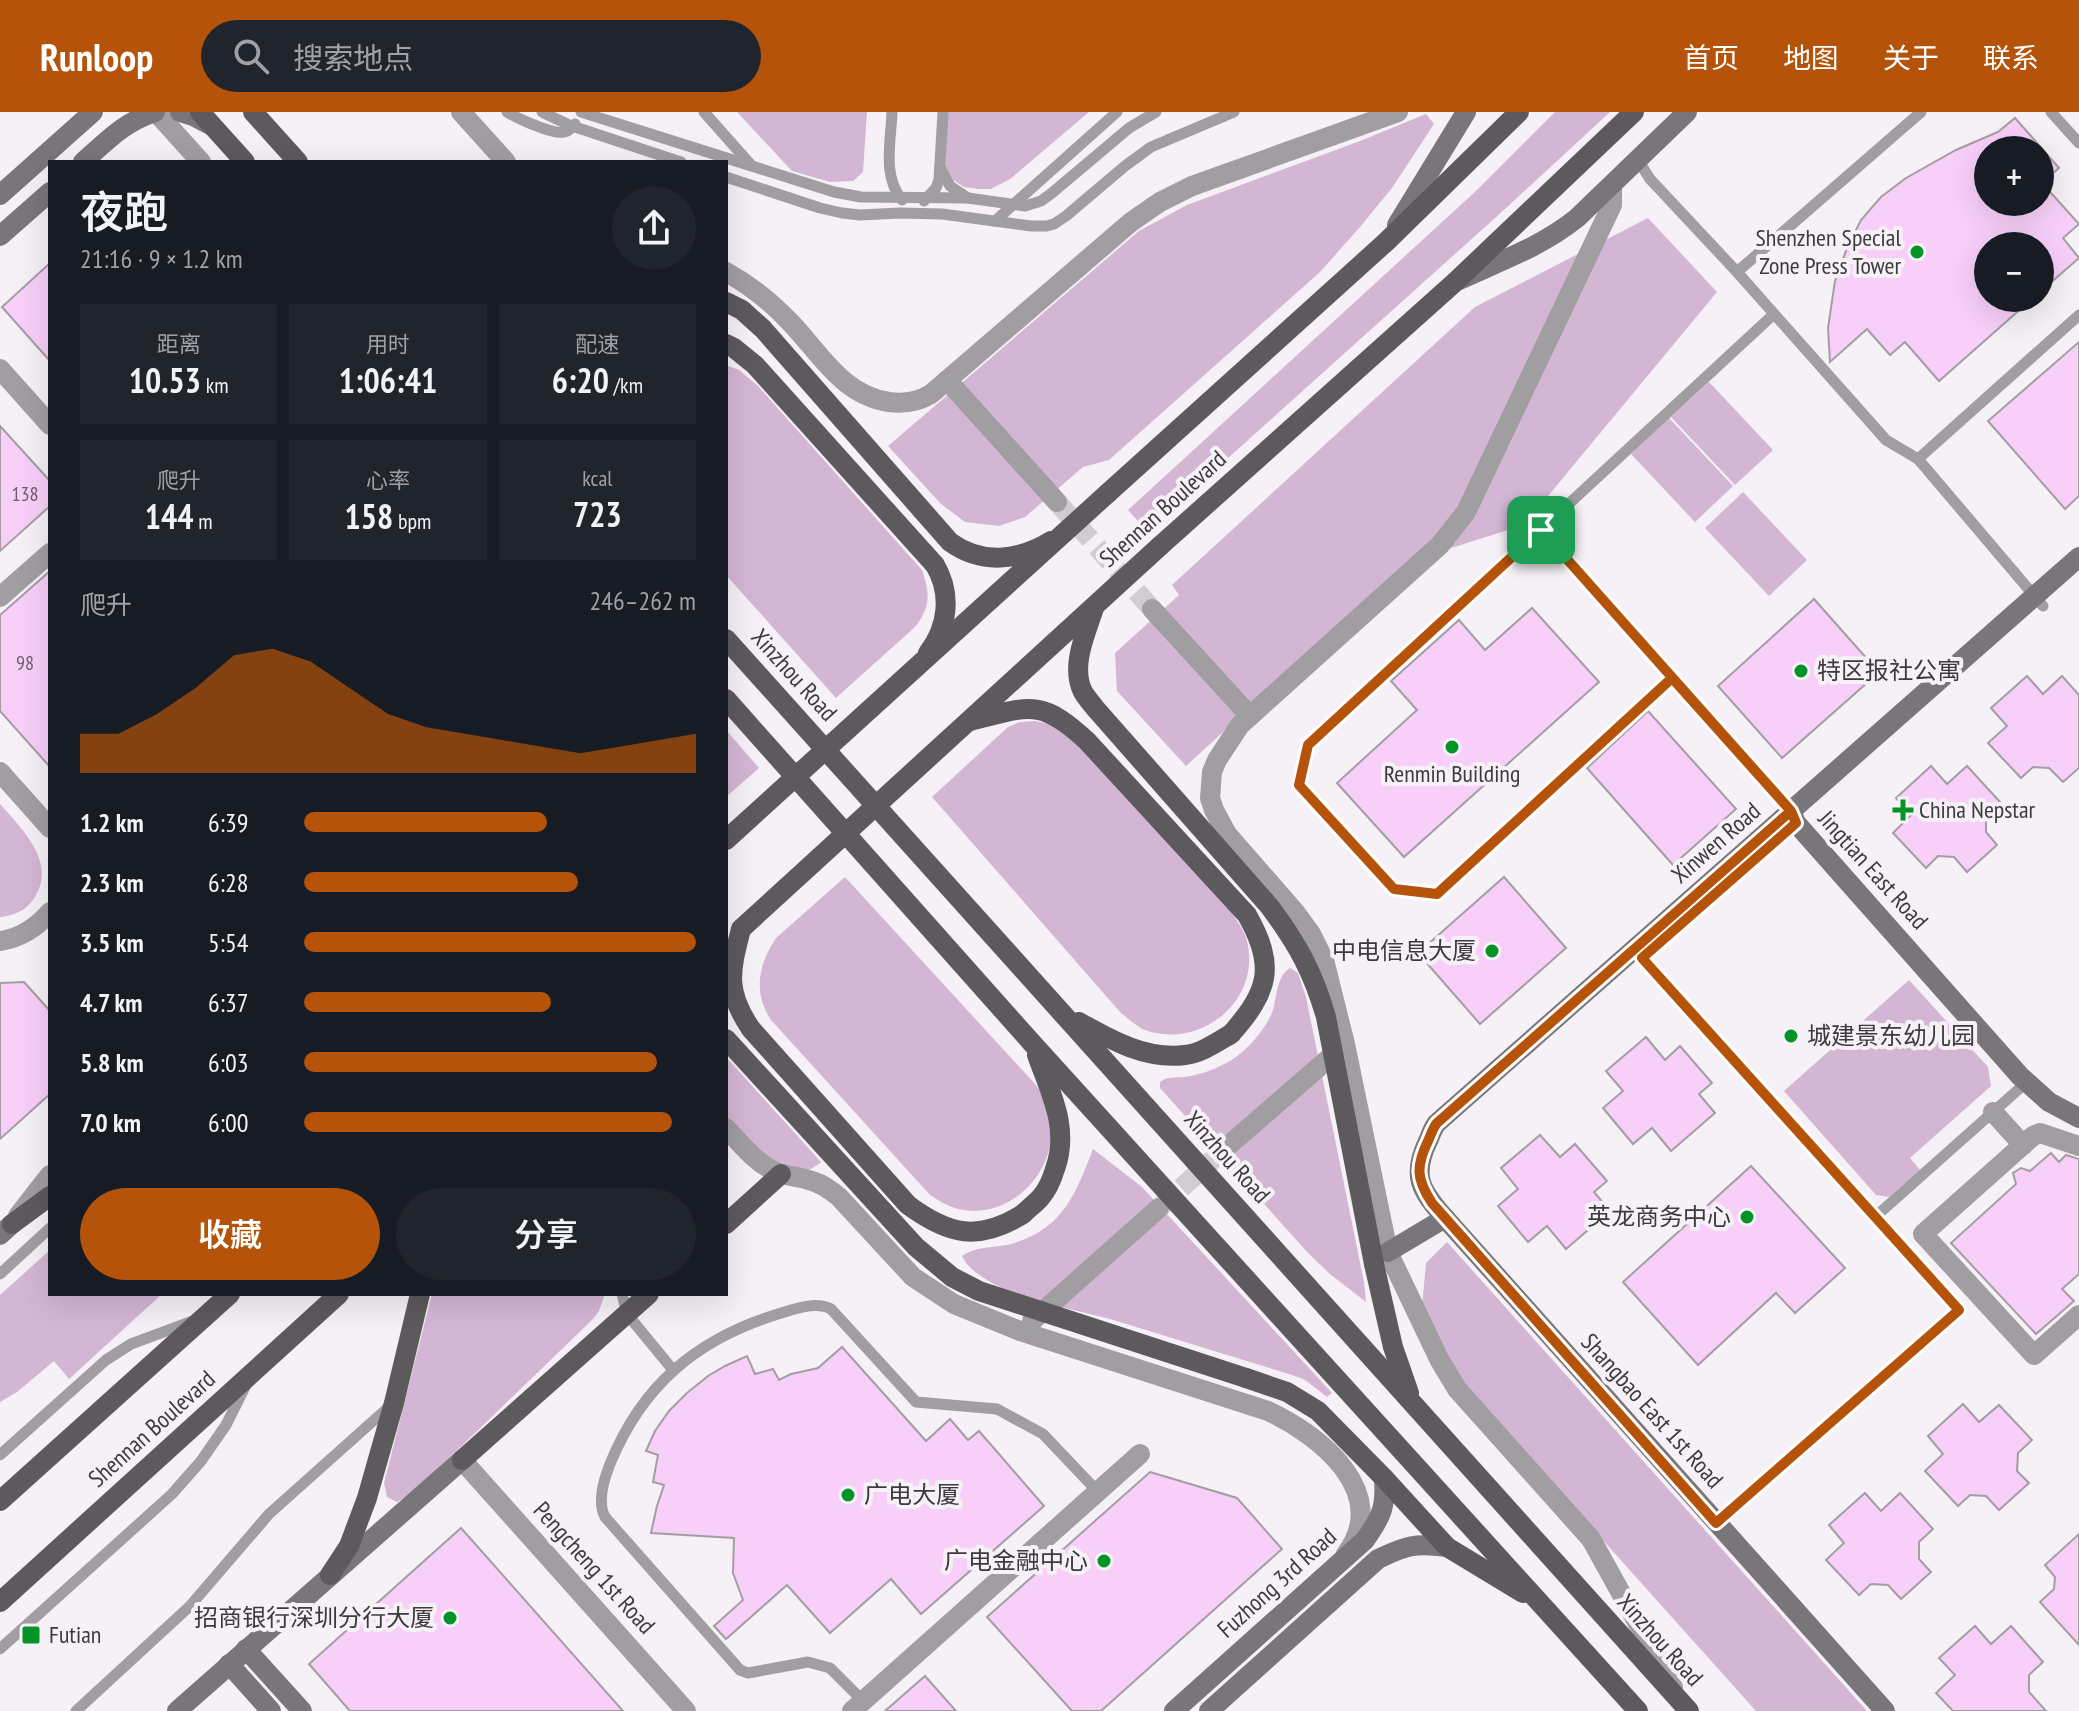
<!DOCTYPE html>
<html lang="zh">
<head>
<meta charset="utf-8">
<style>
  body { margin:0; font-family:"PT Sans Narrow","Noto Sans SC",sans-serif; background:#20242c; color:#f1f3f6; height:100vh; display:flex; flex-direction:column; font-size:30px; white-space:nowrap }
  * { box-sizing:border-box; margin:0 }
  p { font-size:26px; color:#9ea1a6 }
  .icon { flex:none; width:44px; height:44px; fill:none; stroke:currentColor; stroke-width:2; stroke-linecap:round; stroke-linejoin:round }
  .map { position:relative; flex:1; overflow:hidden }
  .details { position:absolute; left:48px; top:48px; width:680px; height:1136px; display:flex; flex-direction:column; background:#171b24; border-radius:0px; box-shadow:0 8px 32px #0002 }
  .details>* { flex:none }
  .controls { position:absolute; left:1974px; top:24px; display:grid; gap:16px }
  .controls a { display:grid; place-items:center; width:80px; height:80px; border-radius:50%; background:#171b24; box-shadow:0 8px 32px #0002; font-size:40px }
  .pin { position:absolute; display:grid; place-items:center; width:68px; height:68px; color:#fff; margin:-34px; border-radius:16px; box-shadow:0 4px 12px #0006 }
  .round { display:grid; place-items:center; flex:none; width:84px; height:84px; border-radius:42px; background:#20242c }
  .summary { display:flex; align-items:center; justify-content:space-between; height:136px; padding:0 32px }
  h1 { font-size:44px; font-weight:600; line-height:60px }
  .stats { display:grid; grid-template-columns:repeat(3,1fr); gap:12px; height:136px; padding:8px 32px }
  .stats div { display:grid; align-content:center; border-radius:0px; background:#20242c; text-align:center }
  .stats b { font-size:34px; font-weight:600 }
  .stats small { font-size:22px; font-weight:400 }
  .stats p { font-size:22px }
  .chart { height:224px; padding:16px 32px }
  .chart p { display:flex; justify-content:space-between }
  .chart svg { width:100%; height:144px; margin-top:8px; fill:#b45309; opacity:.7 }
  .button { display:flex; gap:16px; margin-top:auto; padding:16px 32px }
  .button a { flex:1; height:92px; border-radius:48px; background:#b45309; color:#fff; font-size:32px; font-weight:600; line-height:92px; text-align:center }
  .button a+a { background:#20242c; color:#f1f3f6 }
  ul { padding:0 32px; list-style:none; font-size:26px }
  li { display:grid; grid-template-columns:128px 96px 1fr; align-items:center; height:60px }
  li i { height:20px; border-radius:10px; background:#b45309 }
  header { display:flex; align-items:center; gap:48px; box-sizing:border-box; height:112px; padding:0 40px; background:#b45309; color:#fff }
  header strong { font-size:38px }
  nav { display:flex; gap:44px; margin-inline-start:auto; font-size:28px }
  .search { width:560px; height:72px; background:#20242c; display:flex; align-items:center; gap:20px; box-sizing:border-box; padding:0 28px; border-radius:44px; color:#9ea1a6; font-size:30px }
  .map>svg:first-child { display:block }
</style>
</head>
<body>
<header>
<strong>Runloop</strong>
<div class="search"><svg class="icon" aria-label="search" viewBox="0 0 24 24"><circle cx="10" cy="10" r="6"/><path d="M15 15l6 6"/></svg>搜索地点</div>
<nav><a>首页</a><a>地图</a><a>关于</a><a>联系</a></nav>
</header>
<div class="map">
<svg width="2079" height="1599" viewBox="0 0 2079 1599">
  <rect width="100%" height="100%" fill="#f6f1f6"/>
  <g fill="#d3b6d4">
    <path d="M 737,0 L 867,0 L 863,60 L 853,69 L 830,70 L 792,59 Z"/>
    <path d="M 947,0 L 1089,0 L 1010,67 L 991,77 L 979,77 L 964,75 L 953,68 L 945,54 Z"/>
    <path d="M 1555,0 L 1610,0 L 1505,97 L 1147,419 L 1128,398 L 1477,78 Z"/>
    <path d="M 1426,2 L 1434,12 L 1392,76 L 1360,115 L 1320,160 L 1109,348 L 1083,355 L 1025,405 L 999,414 L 965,410 L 941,392 L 888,334 L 1139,119 L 1187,93 L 1360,29 Z"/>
    <path d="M 1648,106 L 1717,180 L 1524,413 L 1410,449 L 1186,654 L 1117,579 L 1115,541 L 1179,483 L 1172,473 L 1475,195 Z"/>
    <path d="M 726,253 L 739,258 L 757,273 L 922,458 C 930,483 931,494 915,515 L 836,586 L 726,463 Z"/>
    <path d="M 1709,270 L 1773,338 L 1735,373 L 1671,305 Z"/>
    <path d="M 1669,306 L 1733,374 L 1695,410 L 1631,342 Z"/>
    <path d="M 1743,380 L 1807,448 L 1769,484 L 1705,416 Z"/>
    <path d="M 1035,609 L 1054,613 L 1071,624 L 1229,796 C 1235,806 1244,817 1247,829 C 1261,886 1206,934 1151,920 C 1139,917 1130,908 1120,900 L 932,685 L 1008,615 L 1020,610 Z"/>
    <path d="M 726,618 L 759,656 L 726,685 Z"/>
    <path d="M 0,692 C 22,717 59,752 33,788 C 25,799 13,804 0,805 Z"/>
    <path d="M 845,765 L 1036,973 C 1042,982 1048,990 1051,1001 C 1053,1008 1051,1017 1051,1026 C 1047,1070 1004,1108 958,1097 C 948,1094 939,1089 930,1083 L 771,908 C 753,881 758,853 776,826 Z"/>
    <path d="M 1290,856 L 1298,861 L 1306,885 L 1364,1170 L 1366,1190 L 1330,1162 L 1308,1141 L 1160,976 L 1160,970 C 1169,964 1174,966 1184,965 C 1203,963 1227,953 1241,941 C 1253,931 1266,915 1272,901 C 1277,887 1276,864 1290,856 Z"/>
    <path d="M 1909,868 L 1988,955 L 1991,974 L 1910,1046 L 1920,1058 L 1889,1085 L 1876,1083 L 1784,979 Z"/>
    <path d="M 726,945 L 821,1050 C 812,1057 804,1062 791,1060 C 776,1058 738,1018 726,1006 Z"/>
    <path d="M 1093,1037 L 1142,1075 L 1332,1281 L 1327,1285 L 1305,1268 L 1292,1263 L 1110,1207 L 1041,1190 L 1007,1179 C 991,1170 970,1161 962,1144 C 976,1134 995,1136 1011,1132 C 1063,1117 1075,1083 1093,1037 Z"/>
    <path d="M 1447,1130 L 1867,1599 L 1756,1599 L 1462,1271 L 1422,1194 L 1426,1151 Z"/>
    <path d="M 50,1138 L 50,1182 L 162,1182 L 69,1267 L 54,1249 L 17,1280 L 0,1290 L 0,1183 Z"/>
    <path d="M 432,1182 L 605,1182 L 599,1199 L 593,1207 L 415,1379 L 397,1390 L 387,1385 L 384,1371 Z"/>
  </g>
  <g fill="#f8cff9" stroke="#a39ea3" stroke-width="2" fill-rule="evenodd">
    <path d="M 2015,6 L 2059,56 L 2042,71 L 2079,112 L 2063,126 L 2079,146 L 2040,180 L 2040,134 L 1988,134 L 1988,186 L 2033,186 L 1939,269 L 1905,230 L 1890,243 L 1867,217 L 1830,250 L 1828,216 L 1835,169 L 1847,136 L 1861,108 L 1881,85 L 1906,66 L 1956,38 L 1998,20 ZM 1988,38 L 2040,38 L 2040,90 L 1988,90 Z"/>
    <path d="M 50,151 L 50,249 L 2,195 Z"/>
    <path d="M 2079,230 L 2079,384 L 2065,397 L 1988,309 Z"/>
    <path d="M 0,314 L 50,369 L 50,394 L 0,439 Z"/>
    <path d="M 50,459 L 50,655 L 0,599 L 0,503 Z"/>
    <path d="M 1814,487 L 1868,548 L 1868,570 L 1782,646 L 1718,574 Z"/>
    <path d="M 1532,496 L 1599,570 L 1404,745 L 1337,671 L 1417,598 L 1391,569 L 1459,508 L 1485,538 Z"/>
    <path d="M 2027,564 L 2043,582 L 2062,564 L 2079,583 L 2079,656 L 2063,670 L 2049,656 L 2033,655 L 2021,666 L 1988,631 L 2007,614 L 1991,596 Z"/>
    <path d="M 1648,599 L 1736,697 L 1673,753 L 1587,656 Z"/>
    <path d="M 1931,654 L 1947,672 L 1967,654 L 2000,690 L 1986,702 L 1986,720 L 1997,733 L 1967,760 L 1954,745 L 1938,744 L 1926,756 L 1893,721 L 1911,703 L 1896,686 Z"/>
    <path d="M 1504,765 L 1566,836 L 1480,912 L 1418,841 Z"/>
    <path d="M 24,870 L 50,899 L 50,982 L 0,1027 L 0,871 Z"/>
    <path d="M 1646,925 L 1665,948 L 1680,934 L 1712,971 L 1699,982 L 1715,1001 L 1671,1039 L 1652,1016 L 1633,1032 L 1603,996 L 1623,979 L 1606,959 Z"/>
    <path d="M 1540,1023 L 1560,1045 L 1575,1032 L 1607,1069 L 1594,1080 L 1610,1099 L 1566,1137 L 1547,1114 L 1528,1130 L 1498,1094 L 1518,1077 L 1501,1056 Z"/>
    <path d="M 2051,1041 L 2059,1050 L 2066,1043 L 2079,1047 L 2079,1162 L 2062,1177 L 2074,1189 L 2036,1222 L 1951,1131 L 2016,1072 L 2013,1061 L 2021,1056 L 2030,1059 Z"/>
    <path d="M 1751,1054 L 1845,1156 L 1795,1201 L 1776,1181 L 1698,1253 L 1623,1170 Z"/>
    <path d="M 842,1235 L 926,1329 L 950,1307 L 968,1328 L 979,1319 L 1044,1394 L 921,1502 L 891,1467 L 830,1521 L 787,1473 L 726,1527 L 714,1514 L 743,1488 L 733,1461 L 734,1426 L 651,1421 L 657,1394 L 664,1373 L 653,1370 L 658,1343 L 646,1339 L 655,1319 L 669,1299 L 687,1281 L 708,1264 L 725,1254 L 747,1244 L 755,1262 L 773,1257 L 779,1268 L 791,1262 L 818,1256 Z"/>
    <path d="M 1963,1292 L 1979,1310 L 1999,1293 L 2032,1328 L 2018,1341 L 2017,1359 L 2029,1371 L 1999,1398 L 1986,1384 L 1970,1383 L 1958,1394 L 1925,1359 L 1943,1342 L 1928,1324 Z"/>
    <path d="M 1150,1360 L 1237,1386 L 1282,1437 L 1101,1599 L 1072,1599 L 987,1505 Z"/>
    <path d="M 1865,1381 L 1881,1399 L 1900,1381 L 1933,1417 L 1919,1430 L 1919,1447 L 1931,1460 L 1901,1487 L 1888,1473 L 1871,1472 L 1859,1483 L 1826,1448 L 1844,1431 L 1829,1413 Z"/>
    <path d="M 461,1416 L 623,1599 L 350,1599 L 309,1552 Z"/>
    <path d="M 2079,1422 L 2079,1533 L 2040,1490 L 2054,1477 L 2055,1465 L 2045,1453 Z"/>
    <path d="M 1975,1514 L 1991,1532 L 2011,1514 L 2043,1550 L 2029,1563 L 2029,1580 L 2046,1599 L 1953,1599 L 1936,1581 L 1955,1563 L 1939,1546 Z"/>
    <path d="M 925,1564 L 956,1599 L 885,1599 Z"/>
  </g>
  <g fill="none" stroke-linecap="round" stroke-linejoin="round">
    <g stroke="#d1ccd1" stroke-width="20" stroke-dasharray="20 10" stroke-linecap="butt">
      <path d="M 1057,390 L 1152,497"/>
      <path d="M 1159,1096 L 1229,1033"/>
    </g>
    <g stroke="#a09ea1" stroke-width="11">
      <path d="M 507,0 C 517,6 553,23 564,20 C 570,19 571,15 575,12"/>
      <path d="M 542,0 L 569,13 L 681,50"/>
      <path d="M 581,0 L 834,80 L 861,85 L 968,86 L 1025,94 L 1041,89 L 1052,81 L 1129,16 L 1156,0"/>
      <path d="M 704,0 L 751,53"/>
      <path d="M 892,0 C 891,29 882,64 902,88"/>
      <path d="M 2051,0 L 2079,31"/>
      <path d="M 1638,48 L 1650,67 L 1737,160 L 1886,328 L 1918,347 L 2043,494"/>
      <path d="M 940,55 L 950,74 L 968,86"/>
      <path d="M 726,65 L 820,96 L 842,101 L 860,103 L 900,101 L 942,102 L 1031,114 L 1047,114 L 1054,112 L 1066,104 L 1125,54 L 1151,35 L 1234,0"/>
      <path d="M 924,89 L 936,76 L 939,68 L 943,0"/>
      <path d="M 995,109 L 1117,0"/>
      <path d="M 1737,160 L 1921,0"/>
      <path d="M 1918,347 L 2079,203"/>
      <path d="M 1541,418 L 1791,699"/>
      <path d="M 1672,566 L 1437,782 L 1394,777 L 1299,673 L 1308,633 L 1774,202"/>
      <path d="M 1635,837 L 1959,1198 L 1716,1411"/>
      <path d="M 1875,1105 L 2029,968"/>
      <path d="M 0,1162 L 50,1116"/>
      <path d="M 622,1182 L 627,1202 L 673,1258"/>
      <path d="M 0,1343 L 106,1248 L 131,1232 L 193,1209"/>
      <path d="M 0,1537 L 172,1382 L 201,1349 L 226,1313 L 246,1273"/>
      <path d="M 863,1589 L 830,1556 L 808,1550 L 748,1561 L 740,1558 L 605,1405 C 597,1390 604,1367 610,1352 C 642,1273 697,1227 778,1202 C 795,1197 815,1189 831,1197 L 916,1290 L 997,1297 L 1043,1322 L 1098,1380"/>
      <path d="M 76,1599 L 190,1494 L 269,1402 L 391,1293"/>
    </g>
    <g stroke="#a09ea1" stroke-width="20">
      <path d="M 156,0 L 201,50"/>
      <path d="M 461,0 L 506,50"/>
      <path d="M 1612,73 L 1612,93 L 1466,400 L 1440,433 L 1240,613 L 1217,648 L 1212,660 L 1210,686 L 1214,698 L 1227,722 L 1295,800 L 1311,822 L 1324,848 L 1345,932 L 1388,1140 L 1439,1247 L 1457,1277 L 1591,1427 L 1673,1575"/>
      <path d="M 726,160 C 750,173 771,190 790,210 C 820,241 842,283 889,290 C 904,292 918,290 931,282 L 1131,110 L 1160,90 L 1192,74 L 1398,0"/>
      <path d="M 0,257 L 50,313"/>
      <path d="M 947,268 L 1057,390"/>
      <path d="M 0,485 L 50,441"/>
      <path d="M 1152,497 L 1250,604"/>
      <path d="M 0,660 L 50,716"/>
      <path d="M 0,829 C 21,826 36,816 50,800"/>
      <path d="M 1993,1000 L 2023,1033"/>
      <path d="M 726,1016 C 740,1031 755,1050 774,1059 C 784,1064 795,1064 805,1067 C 819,1070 828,1076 839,1085 L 913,1165 L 954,1192 L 1020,1219 L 1268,1299 C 1320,1323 1392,1381 1346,1442"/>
      <path d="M 1229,1033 L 1343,934"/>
      <path d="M 2079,1034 L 2040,1021 L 2033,1024 L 1923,1122 L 2034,1243 L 2079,1203"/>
      <path d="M 18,1104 L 50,1063"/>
      <path d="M 1032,1209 L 1159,1096"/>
      <path d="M 462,1348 L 686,1599"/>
      <path d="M 852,1599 L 1140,1342"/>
    </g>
    <g stroke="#797679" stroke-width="20">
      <path d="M 180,0 L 193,4 L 212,14"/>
      <path d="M 83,50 C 107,29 124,10 155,0"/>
      <path d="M 0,83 L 93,0"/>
      <path d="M 1397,113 L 1466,0"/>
      <path d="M 0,124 L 50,80"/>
      <path d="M 1457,169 C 1498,150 1541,135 1577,106 L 1687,0"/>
      <path d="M 1791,699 L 1796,711 L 2020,964 L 2049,990 L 2079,1006"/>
      <path d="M 1445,1106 L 1885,1599"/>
      <path d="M 0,1123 L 12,1112"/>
      <path d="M 1388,1140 L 1445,1106 C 1421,1079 1411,1064 1428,1029 C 1431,1023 1432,1017 1437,1011 L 2079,445"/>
      <path d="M 246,1537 L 302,1599"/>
      <path d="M 229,1552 L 271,1599"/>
      <path d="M 177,1599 L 462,1348"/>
      <path d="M 1174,1599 L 1365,1428 C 1382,1404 1386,1395 1384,1366"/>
      <path d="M 1209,1599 L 1378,1447 C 1407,1433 1415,1431 1447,1435"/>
    </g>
    <g stroke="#5d5a5e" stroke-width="20">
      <path d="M 200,0 L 245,50"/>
      <path d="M 253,0 L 298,50"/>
      <path d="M 726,190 L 742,198 L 763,217 L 950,430 C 982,453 1018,449 1051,429"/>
      <path d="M 726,232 L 734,236 L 755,253 L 935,453 C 952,482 948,515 928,541"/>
      <path d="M 1108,381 L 1386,130 L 1519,0"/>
      <path d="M 1160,434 L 1454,171 L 1634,0"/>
      <path d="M 726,527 L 1689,1599"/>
      <path d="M 726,587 L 1032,931 L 1638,1599"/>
      <path d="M 1079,910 C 1111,928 1146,948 1185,943 C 1202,941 1217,930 1231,922"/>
      <path d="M 1023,1102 C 1029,1096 1036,1091 1041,1085 C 1048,1077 1052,1067 1055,1057 C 1070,1016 1050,980 1037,943"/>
      <path d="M 12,1112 L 50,1084"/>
      <path d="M 726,1112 L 781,1062"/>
      <path d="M 1374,1152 L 1393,1235 L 1409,1281"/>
      <path d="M 1246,1266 L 1287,1280 L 1318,1299 L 1384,1366 L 1447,1435 L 1523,1481"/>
      <path d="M 462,1348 L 649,1182"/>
      <path d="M 0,1389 L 230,1182"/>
      <path d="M 330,1463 L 349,1434 L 367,1386 L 394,1291 L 420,1182"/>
      <path d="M 0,1490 L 339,1182"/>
    </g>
    <g stroke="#5d5a5e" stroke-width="20">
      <path d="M 1094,496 C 1086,521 1070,554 1083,580 C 1086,585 1091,591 1095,596 L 1270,795 C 1298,833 1313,860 1326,905 L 1374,1152"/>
      <path d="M 970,609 C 1028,595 1040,585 1087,629 L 1247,803 C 1276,854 1269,879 1231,922"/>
      <path d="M 726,728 L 1108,381"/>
      <path d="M 726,927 L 916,1135 L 952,1165 L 979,1179 L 1246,1266"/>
      <path d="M 1023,1102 C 978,1130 949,1123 908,1093 L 751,917 C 725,879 730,860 741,817 L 1160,434"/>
    </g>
  </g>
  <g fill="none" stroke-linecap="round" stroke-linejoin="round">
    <g stroke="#fff" stroke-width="16">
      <path id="route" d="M 1541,418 L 1308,633 L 1299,673 L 1394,777 L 1437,782 L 1672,566 L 1791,699 L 1437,1011 C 1432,1017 1431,1023 1428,1029 C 1416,1054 1416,1067 1432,1091 L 1716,1411 L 1959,1198 L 1642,846 L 1796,711 L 1791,699 L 1541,418"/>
    </g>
    <use href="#route" stroke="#b45309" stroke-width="10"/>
  </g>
  <g fill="#049327" stroke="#f6f1f6" stroke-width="3">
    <circle cx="1917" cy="140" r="8"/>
    <circle cx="1801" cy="559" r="8"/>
    <circle cx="1452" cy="635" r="8"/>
    <path d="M1899 686h8v8h8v8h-8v8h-8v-8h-8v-8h8z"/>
    <circle cx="1492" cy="839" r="8"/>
    <circle cx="1791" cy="924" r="8"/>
    <circle cx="1747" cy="1105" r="8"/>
    <circle cx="848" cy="1383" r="8"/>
    <circle cx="1104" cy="1449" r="8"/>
    <circle cx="450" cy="1506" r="8"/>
    <rect x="21" y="1513" width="20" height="20" rx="4"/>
  </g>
  <g text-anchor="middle" stroke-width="8" stroke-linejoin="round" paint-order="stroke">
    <g font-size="20" fill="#6b5f6b">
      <text x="25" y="389">138</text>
      <text x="25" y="558">98</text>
    </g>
    <g font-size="24" fill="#3c3a3c" stroke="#f6f1f6" text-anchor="end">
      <text x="1901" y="134">Shenzhen Special<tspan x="1901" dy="28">Zone Press Tower</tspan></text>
      <text x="1817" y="567" text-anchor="start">特区报社公寓</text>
      <text x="1452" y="670" text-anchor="middle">Renmin Building</text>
      <text x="1919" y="706" text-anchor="start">China Nepstar</text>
      <text x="1476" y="847">中电信息大厦</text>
      <text x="1807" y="932" text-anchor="start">城建景东幼儿园</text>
      <text x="1731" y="1113">英龙商务中心</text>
      <text x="864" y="1391" text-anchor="start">广电大厦</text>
      <text x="1088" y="1457">广电金融中心</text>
      <text x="434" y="1514">招商银行深圳分行大厦</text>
      <text x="49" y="1531" text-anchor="start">Futian</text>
    </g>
    <g font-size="24" fill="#3c3a3c" stroke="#f6f1f6">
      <text transform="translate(1163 397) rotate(-42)" y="8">Shennan Boulevard</text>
      <text transform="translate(794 563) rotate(48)" y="8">Xinzhou Road</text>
      <text transform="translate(1716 731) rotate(-41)" y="8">Xinwen Road</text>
      <text transform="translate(1873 758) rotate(48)" y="8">Jingtian East Road</text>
      <text transform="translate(1227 1045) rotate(48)" y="8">Xinzhou Road</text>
      <text transform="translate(1652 1299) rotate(48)" y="8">Shangbao East 1st Road</text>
      <text transform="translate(152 1317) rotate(-42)" y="8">Shennan Boulevard</text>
      <text transform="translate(594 1456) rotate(48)" y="8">Pengcheng 1st Road</text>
      <text transform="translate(1277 1471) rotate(-42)" y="8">Fuzhong 3rd Road</text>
      <text transform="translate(1660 1528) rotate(48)" y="8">Xinzhou Road</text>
    </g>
  </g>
</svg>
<div class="controls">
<a>+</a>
<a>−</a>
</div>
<div class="pin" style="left:1541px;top:418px;background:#1e9e55"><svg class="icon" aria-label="arrive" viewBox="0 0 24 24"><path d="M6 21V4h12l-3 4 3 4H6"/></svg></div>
<section class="details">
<div class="summary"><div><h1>夜跑</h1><p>21:16 · 9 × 1.2 km</p></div><a class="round"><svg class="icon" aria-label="share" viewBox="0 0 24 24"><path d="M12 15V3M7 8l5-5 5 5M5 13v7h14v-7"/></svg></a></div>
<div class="stats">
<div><p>距离</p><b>10.53<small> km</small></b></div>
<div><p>用时</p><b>1:06:41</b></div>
<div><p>配速</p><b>6:20<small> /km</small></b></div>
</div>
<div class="stats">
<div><p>爬升</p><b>144<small> m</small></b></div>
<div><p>心率</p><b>158<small> bpm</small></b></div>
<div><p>kcal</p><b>723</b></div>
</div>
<div class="chart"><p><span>爬升</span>246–262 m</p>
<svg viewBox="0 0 160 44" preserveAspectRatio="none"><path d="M0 44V32L10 32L20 26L30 18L40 8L50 6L60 10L70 18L80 26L90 30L100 32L110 34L120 36L130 38L140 36L150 34L160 32V44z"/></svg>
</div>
<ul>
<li><b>1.2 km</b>6:39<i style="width:62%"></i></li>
<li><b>2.3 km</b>6:28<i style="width:70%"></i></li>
<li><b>3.5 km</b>5:54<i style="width:100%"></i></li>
<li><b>4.7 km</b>6:37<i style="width:63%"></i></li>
<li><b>5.8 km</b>6:03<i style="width:90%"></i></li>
<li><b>7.0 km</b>6:00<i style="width:94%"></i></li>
</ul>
<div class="button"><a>收藏</a><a>分享</a></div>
</section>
</div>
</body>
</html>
